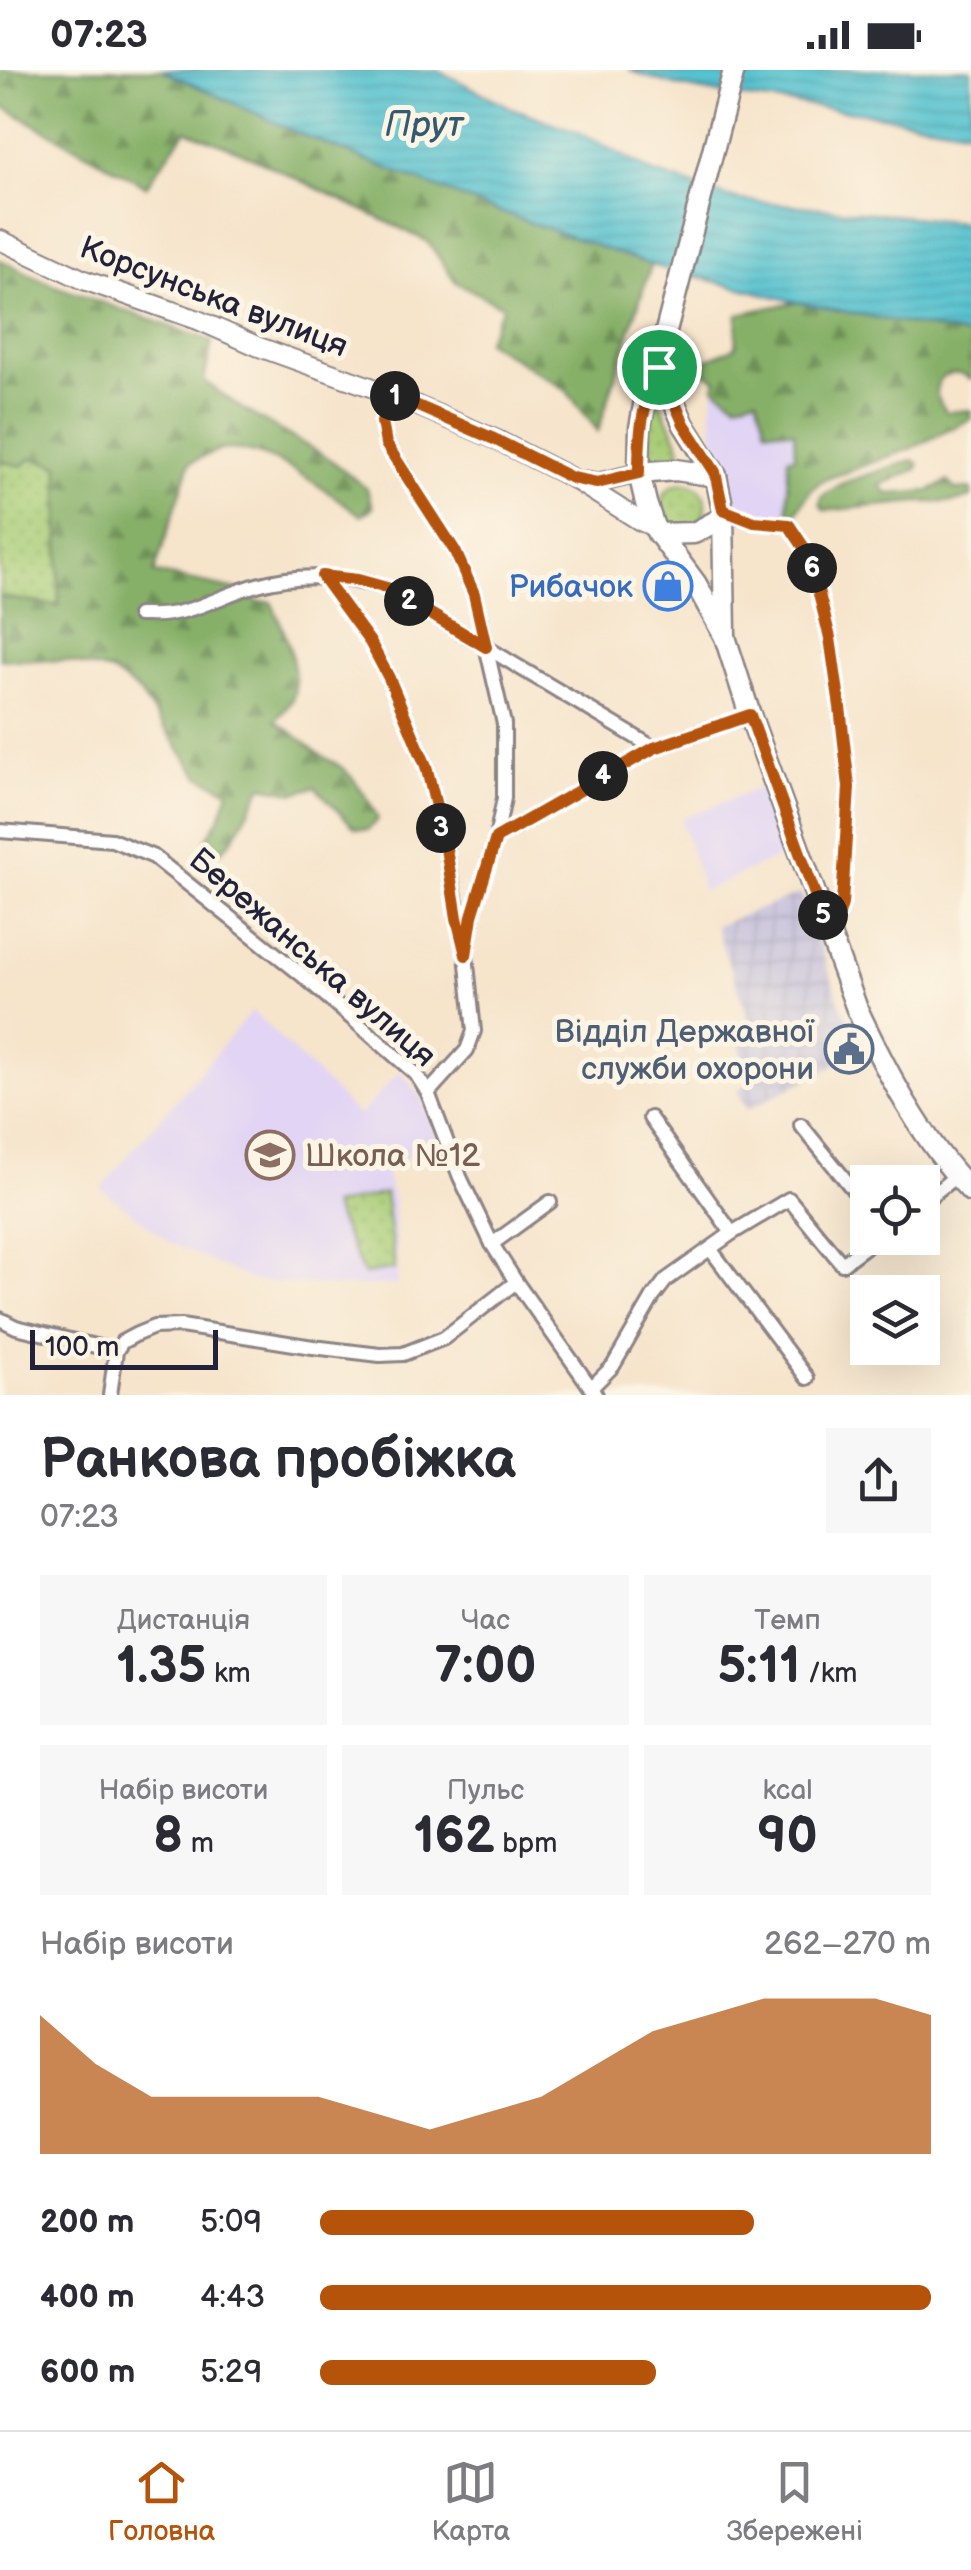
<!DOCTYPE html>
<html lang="uk">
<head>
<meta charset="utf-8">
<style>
  body { margin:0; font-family:"Balsamiq Sans",sans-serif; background:#f7f7f7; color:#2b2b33; height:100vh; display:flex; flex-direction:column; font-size:38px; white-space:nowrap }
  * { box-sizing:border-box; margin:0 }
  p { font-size:32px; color:#7c7c81 }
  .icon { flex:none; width:55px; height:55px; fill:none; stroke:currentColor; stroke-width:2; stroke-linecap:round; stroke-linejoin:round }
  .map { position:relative; height:1325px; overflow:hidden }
  .details { display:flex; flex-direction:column; background:#fff; flex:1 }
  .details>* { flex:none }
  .buttons { position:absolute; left:850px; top:1095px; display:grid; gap:20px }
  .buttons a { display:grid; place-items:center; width:90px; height:90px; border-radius:0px; background:#fff; box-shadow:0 10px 40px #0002; font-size:50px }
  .scale { position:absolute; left:30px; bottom:25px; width:188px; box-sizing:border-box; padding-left:10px; border:5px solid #22223b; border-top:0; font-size:28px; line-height:35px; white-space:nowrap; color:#22223b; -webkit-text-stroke:8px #fcf5e5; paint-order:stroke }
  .pin { position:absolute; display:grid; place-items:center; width:85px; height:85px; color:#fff; margin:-42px; border:5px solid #fff; border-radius:50%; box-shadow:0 2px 10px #0007 }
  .km { position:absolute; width:50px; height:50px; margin:-25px; border-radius:50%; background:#222; color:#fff; font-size:28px; line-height:50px; text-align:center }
  .round { display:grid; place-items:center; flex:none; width:105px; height:105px; border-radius:0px; background:#f7f7f7 }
  .overview { display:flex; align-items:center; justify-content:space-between; height:170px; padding:0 40px }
  h1 { font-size:55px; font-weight:800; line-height:75px }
  .metrics { display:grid; grid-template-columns:repeat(3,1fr); gap:15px; height:170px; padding:10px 40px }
  .metrics div { display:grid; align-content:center; border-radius:0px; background:#f7f7f7; text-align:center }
  .metrics b { font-size:50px; font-weight:800 }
  .metrics small { font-size:28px; font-weight:400 }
  .metrics p { font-size:28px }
  .chart { height:280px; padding:20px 40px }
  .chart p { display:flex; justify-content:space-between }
  .chart svg { width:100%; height:180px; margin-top:10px; fill:#b45309; opacity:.7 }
  ul { padding:0 40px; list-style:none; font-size:32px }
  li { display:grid; grid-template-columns:160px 120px 1fr; align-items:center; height:75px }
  li i { height:25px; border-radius:12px; background:#b45309 }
  .status { display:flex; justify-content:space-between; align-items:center; height:70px; padding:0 50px; background:#fff; direction:ltr }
  .status svg { height:28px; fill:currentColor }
  .dock { display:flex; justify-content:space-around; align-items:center; height:140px; border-top:2px solid #e1e1e2; background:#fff; font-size:28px; color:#7c7c81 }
  .dock a { display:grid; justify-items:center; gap:5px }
  .dock .selected { color:#b45309 }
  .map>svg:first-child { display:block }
</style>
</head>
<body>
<div class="status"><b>07:23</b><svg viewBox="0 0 49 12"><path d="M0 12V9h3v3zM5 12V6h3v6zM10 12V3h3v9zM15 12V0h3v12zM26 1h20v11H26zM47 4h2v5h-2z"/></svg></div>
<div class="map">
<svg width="971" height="1325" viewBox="0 0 971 1325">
  <defs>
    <pattern id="industrial-grid" width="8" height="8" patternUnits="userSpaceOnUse" patternTransform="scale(2.5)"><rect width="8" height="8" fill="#c5c0db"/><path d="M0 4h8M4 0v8" fill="none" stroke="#a9a5bd"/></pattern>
    <pattern id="grass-dots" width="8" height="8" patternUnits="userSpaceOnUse" patternTransform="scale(2.5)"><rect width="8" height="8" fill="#a9cd77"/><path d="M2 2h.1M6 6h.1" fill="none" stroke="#91b068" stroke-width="1.8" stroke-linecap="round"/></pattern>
    <pattern id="forest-firs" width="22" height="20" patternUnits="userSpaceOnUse" patternTransform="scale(2.5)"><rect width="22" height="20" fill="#86b068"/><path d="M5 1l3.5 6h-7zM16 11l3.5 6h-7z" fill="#6d8f57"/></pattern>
    <pattern id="water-rules" width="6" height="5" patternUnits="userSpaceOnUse" patternTransform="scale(2.5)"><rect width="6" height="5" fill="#56c2cf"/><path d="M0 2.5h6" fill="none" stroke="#4ba6b3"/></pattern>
  </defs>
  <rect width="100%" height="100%" fill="#fcf5e5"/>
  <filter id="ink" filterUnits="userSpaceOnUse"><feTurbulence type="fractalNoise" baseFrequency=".01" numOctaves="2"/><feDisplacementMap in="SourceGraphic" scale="20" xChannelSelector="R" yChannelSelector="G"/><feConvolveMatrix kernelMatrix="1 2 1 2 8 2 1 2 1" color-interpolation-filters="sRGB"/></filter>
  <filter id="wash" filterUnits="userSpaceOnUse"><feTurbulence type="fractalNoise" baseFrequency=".0048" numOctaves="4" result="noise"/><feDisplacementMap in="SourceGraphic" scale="40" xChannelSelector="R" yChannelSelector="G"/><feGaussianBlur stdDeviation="2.25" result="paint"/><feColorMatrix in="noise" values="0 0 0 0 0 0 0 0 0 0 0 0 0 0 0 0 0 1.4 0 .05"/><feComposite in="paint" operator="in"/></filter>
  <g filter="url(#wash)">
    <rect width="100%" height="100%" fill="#f6e4cb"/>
    <g fill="#e1d4f4">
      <path d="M 714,317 L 737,333 L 757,327 L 766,359 L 794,361 L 795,387 L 788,388 L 788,446 L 764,447 L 741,440 L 723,407 L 715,377 L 712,343 Z"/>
      <path d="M 765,716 L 788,783 L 703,821 L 681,749 Z"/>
      <path d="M 252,941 L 359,1046 L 400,1001 L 420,1027 L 440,1073 L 384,1098 L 394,1130 L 398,1215 L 337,1217 L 253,1211 L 171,1173 L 101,1118 Z"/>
    </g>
    <path fill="url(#industrial-grid)" d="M 801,823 L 840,933 L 863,980 L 747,1040 L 737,1020 L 752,1011 L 736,966 L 752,957 L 715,856 Z"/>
    <g fill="url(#grass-dots)" stroke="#667859" stroke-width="2.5">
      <path d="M 657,331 L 661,334 L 681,378 L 678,384 L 654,396 L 651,393 L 649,367 L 651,332 Z"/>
      <path d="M 31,388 L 59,394 L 59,537 L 0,527 L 0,391 L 23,396 Z"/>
      <circle cx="684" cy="435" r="22"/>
      <path d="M 385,1123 L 395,1199 L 364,1204 L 332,1136 Z"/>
    </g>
    <g fill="url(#forest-firs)" stroke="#546952" stroke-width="2.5">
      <path d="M 0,0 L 162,0 L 298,63 L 486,137 L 651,195 L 598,361 L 565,319 L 486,271 L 503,237 L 456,212 L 427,171 L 239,81 L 186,60 L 146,116 L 0,35 Z"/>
      <path d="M 0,190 L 55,216 L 212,271 L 204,311 L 243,339 L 330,389 L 367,419 L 373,437 L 362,446 C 326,421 265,372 220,380 C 210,382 199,389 190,393 L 154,503 L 246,522 L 258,532 L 271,532 C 283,556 304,607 291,632 C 287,638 280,645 276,651 C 290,660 301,669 314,680 C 322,687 333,691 341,697 C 358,711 369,730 378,749 L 368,760 L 355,758 L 315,717 L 295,723 L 263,716 L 232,770 L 220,782 L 205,772 L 221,745 L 229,721 L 199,706 L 138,621 L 111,602 L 67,591 L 0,589 L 0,527 L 59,536 L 59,395 L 31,388 L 23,396 L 0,391 Z"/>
      <path d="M 796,232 L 971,266 L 971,309 C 943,291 924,320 947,342 L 971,340 L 971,349 L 912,378 L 821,411 L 810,421 L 795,445 L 788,446 L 788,387 L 795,387 L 794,361 L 766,359 L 757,327 L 737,333 L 714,317 L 717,310 L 705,302 L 704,291 L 736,277 L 738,244 Z"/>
      <path d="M 912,390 L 918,393 L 917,399 L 880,415 L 888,424 L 929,421 L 948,411 L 955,420 L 971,419 L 971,427 L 954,432 L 917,432 L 833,440 L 824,440 L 820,434 L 822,426 L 843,413 Z"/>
    </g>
    <g fill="url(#water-rules)" stroke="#3c7285" stroke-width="2.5">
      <path d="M 162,0 L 437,0 L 512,38 L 583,64 L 654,103 L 739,130 L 971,153 L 971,266 L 796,232 L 651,195 L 486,137 L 298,63 Z"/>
      <path d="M 629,0 L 971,0 L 971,61 C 925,53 879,45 834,39 C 765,29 693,26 629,0 Z"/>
    </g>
  </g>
  <g filter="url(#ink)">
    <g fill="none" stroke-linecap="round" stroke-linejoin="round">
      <g stroke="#8c8383" stroke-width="18">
        <g id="street">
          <path d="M 390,324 L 382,352 L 386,373 L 455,481 L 474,524 L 504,654 L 504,728 L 496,768 L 472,846 L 466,885 L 474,961 L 467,980 L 428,1023"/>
          <path d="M 723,441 L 754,452 L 789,455 L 803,476 L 814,504 L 830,568 L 840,637 L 849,717 L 842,835 L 839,845 L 825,852"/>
          <path d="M 322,506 L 370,572 L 389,608 L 426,695 L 445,772 L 464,877"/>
          <path d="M 138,545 C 148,545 159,546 169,544 C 200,540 227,523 257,515 C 301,502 344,506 387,518 L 654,678"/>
          <path d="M 0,761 L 112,770 L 154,787 L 302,905 L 416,1004 L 428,1023 L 460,1107 L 492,1174 L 516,1212 L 596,1325"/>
          <path d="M 496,768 L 654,678 L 750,645"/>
          <path d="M 650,1048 L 732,1163"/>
          <path d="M 801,1055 L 868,1138"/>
          <path d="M 922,1133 L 956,1106"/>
          <path d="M 492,1174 L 550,1132"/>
          <path d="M 711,1180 L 807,1308"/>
          <path d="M 0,1249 L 16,1257 L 116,1281 L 122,1272 L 137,1264 L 154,1257 L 181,1256 L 313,1277 L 380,1285 L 403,1284 L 444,1268 L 516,1212"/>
          <path d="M 591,1318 L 613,1296 L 653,1227 L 666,1210 L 732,1163 L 789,1129 L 842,1194 L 877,1168"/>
          <path d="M 110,1325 L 116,1281"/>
        </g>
      </g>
      <g stroke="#8c8383" stroke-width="22">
        <g id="secondary">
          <path d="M 0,170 L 84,210 L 198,250 L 259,277 L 390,324 L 495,369 L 572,408 L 640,451 L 654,457"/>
          <path d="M 583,411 L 597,413 L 639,403"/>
        </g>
      </g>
      <g stroke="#8c8383" stroke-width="25">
        <g id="primary">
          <path d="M 734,0 L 664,269 L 659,297 L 645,330 L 640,358 L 639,403 L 646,433 L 654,457 L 696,514 L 725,567 L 750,645 L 857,939 C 887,1003 922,1070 971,1121"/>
          <path d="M 659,297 L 684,355 L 716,406 L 723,441 L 725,564"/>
          <path d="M 639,403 L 676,400 L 716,406"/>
          <path d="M 658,464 L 694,463 L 722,448"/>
        </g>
      </g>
      <use href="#street" stroke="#fff" stroke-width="12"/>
      <use href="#secondary" stroke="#fff" stroke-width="18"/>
      <use href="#primary" stroke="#fff" stroke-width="20"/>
    </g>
  </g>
  <g fill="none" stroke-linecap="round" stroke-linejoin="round" filter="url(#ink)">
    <g stroke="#fff" stroke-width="20">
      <path id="route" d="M 659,297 L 684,354 L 715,402 L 723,440 L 754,452 L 789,455 L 803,476 L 814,504 L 830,568 L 840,637 L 849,717 L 842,834 L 839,844 L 825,852 L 750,645 L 654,678 L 496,768 L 472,846 L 466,885 L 457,848 L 445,772 L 426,696 L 389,608 L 370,572 L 322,506 L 358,510 L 387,518 L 486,577 L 474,524 L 455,481 L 386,374 L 382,352 L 390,324 L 494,369 L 572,408 L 597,413 L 639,403 C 639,359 642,337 659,297 Z"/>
    </g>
    <use href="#route" stroke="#b45309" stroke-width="12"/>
  </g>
  <defs>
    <g id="shop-ring" transform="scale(2.5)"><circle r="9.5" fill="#fcf5e5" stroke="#3f7fe0" stroke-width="1.5"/><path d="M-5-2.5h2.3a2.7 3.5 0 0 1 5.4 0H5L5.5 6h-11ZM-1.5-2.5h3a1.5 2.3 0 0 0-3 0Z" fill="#3f7fe0"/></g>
    <g id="civic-ring" transform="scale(2.5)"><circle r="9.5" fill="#fcf5e5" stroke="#5c6f8a" stroke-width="1.5"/><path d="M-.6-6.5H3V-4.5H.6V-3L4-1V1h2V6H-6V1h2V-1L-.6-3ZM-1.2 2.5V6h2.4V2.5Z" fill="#5c6f8a"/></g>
    <g id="school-ring" transform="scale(2.5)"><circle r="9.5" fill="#fcf5e5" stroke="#8d6e63" stroke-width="1.5"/><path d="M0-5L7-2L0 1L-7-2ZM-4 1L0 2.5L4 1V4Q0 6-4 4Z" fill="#8d6e63"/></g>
  </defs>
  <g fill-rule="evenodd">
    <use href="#shop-ring" x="668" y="516"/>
    <use href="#civic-ring" x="849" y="979"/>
    <use href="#school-ring" x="270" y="1085"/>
  </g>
  <g text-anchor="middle" stroke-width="10" stroke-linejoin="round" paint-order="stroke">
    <g font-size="32" fill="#22223b" stroke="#fcf5e5">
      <text transform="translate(214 226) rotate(21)" y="11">Корсунська вулиця</text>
      <text transform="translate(313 887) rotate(41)" y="11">Бережанська вулиця</text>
    </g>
    <g font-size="32" fill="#366cbe" stroke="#fcf5e5" text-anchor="end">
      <text x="633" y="527">Рибачок</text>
    </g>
    <g font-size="32" fill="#4e5e75" stroke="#fcf5e5" text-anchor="end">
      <text x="814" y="972">Відділ Державної<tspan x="814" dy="37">служби охорони</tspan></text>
    </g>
    <g font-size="32" fill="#785e54" stroke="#fcf5e5" text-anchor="start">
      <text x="305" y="1096">Школа №12</text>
    </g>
    <g font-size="35" font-style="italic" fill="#345a6f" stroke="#fcf5e5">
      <text x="424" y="66">Прут</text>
    </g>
  </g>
</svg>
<div class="buttons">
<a><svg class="icon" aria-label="locate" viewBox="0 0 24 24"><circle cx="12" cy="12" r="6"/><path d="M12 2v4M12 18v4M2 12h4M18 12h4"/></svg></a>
<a><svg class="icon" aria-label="layers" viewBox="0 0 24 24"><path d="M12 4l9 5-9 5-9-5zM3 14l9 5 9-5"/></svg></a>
</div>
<div class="scale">100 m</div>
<div class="pin" style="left:659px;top:297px;background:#1e9e55"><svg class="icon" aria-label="arrive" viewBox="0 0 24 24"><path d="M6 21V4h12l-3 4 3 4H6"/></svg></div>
<b class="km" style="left:395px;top:326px">1</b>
<b class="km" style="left:409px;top:531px">2</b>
<b class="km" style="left:441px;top:758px">3</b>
<b class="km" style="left:603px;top:706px">4</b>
<b class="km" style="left:823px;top:845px">5</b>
<b class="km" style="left:812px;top:498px">6</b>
</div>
<section class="details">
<div class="overview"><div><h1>Ранкова пробіжка</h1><p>07:23</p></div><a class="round"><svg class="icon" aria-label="share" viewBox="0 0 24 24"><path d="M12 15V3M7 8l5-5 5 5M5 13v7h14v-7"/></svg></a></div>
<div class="metrics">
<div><p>Дистанція</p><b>1.35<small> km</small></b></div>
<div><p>Час</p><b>7:00</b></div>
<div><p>Темп</p><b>5:11<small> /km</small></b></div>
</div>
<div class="metrics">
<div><p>Набір висоти</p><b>8<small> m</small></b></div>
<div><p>Пульс</p><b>162<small> bpm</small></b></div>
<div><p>kcal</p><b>90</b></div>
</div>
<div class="chart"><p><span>Набір висоти</span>262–270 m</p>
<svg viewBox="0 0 160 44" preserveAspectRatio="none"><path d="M0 44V10L10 22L20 30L30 30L40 30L50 30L60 34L70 38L80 34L90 30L100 22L110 14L120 10L130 6L140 6L150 6L160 10V44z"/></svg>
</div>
<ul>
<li><b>200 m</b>5:09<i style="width:71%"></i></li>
<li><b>400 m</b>4:43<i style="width:100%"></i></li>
<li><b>600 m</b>5:29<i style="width:55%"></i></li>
</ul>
</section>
<nav class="dock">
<a class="selected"><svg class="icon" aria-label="home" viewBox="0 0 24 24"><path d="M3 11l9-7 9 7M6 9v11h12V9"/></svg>Головна</a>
<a><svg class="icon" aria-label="map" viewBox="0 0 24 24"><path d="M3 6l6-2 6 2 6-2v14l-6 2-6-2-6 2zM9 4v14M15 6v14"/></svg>Карта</a>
<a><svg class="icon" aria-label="saved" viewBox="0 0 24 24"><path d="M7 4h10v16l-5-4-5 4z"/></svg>Збережені</a>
</nav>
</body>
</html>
